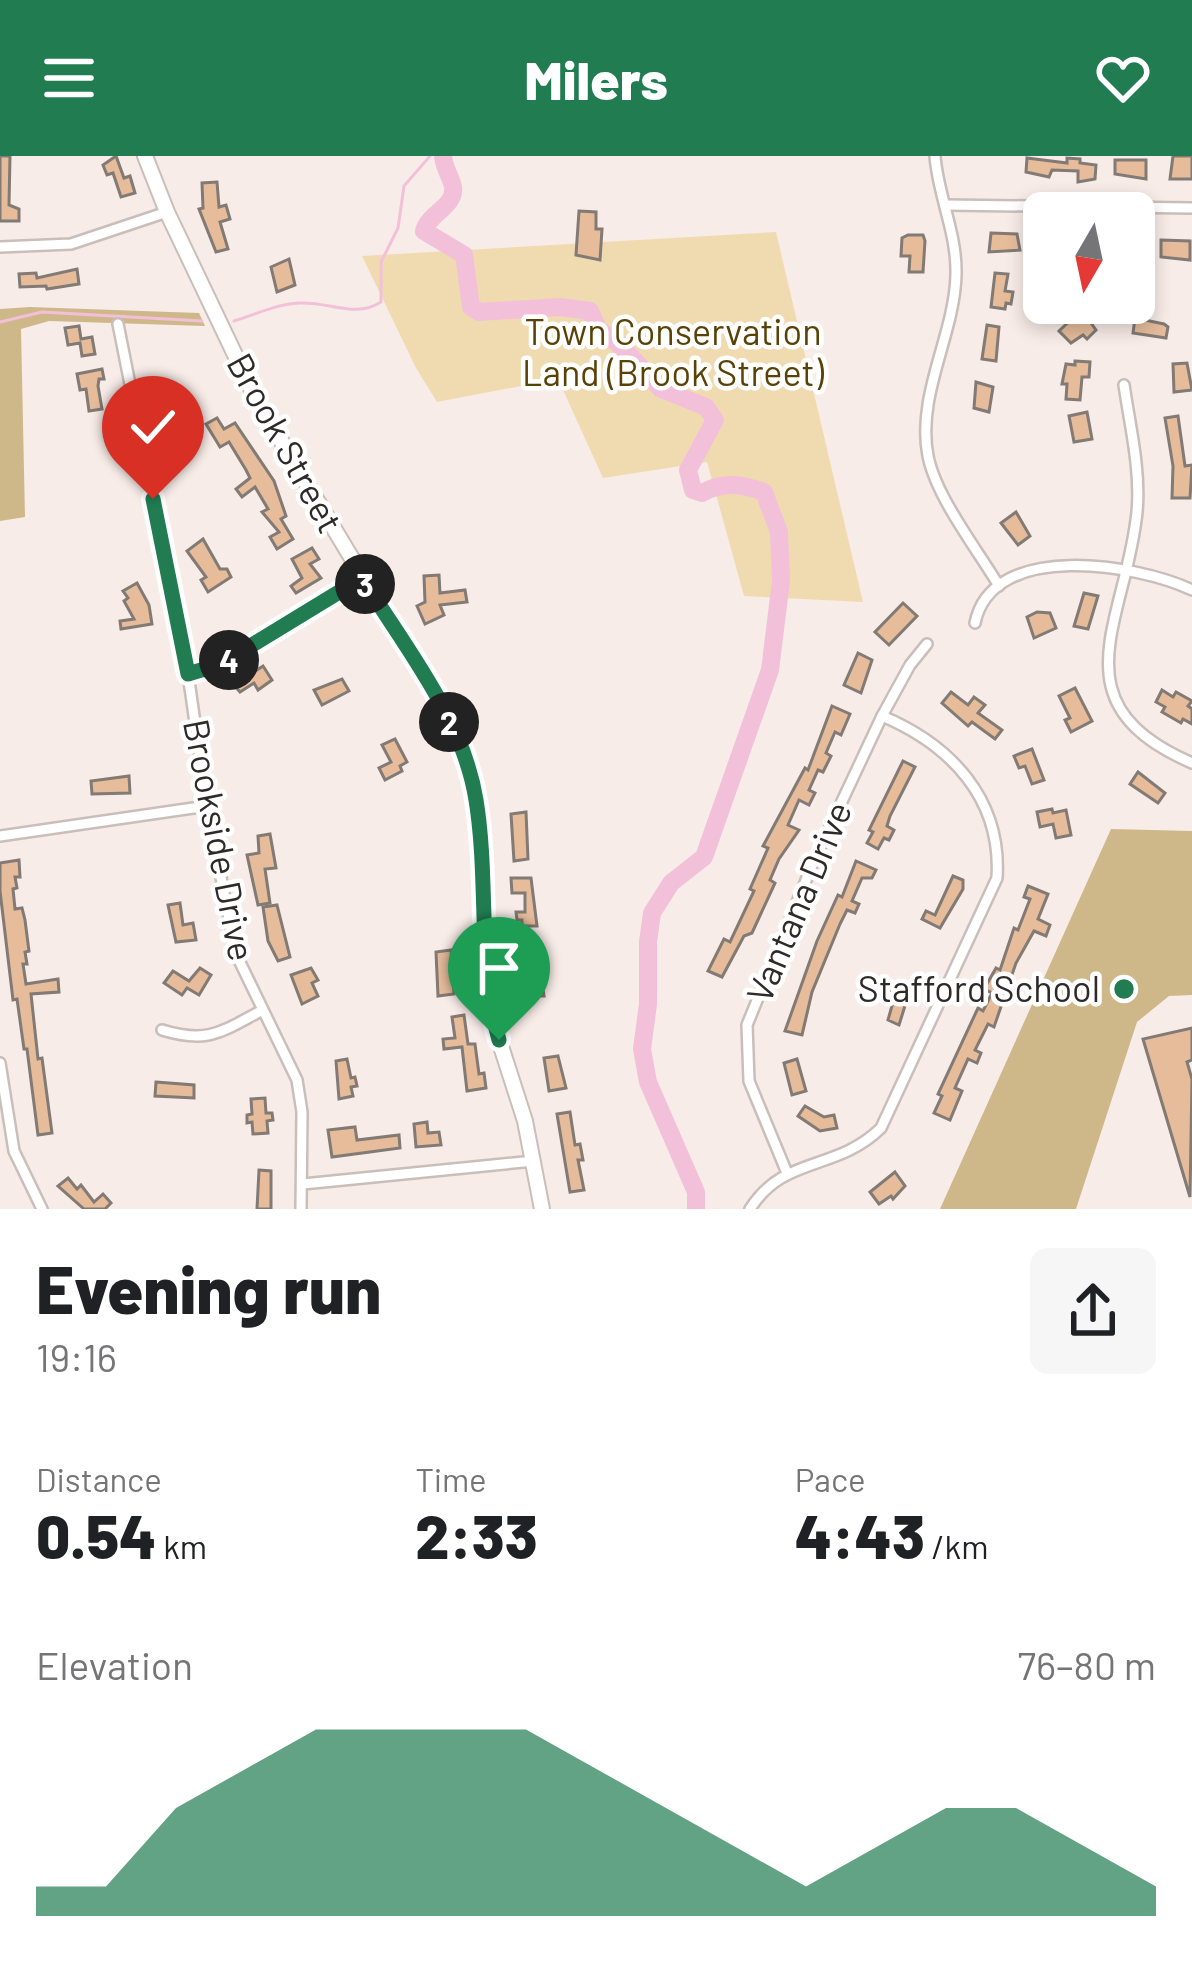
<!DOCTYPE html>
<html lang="en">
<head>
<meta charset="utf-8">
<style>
  body { margin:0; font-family:Barlow,sans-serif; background:#f6f6f6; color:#202124; height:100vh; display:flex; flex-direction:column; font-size:45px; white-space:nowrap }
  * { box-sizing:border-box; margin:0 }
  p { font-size:39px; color:#757577 }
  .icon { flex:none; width:66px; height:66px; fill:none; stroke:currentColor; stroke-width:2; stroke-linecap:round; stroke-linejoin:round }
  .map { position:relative; height:1053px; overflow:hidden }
  .sheet { display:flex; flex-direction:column; background:#fff; flex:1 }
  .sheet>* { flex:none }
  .needle { width:78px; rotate:189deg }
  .buttons { position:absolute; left:1023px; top:36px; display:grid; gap:24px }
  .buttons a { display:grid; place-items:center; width:132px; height:132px; border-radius:18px; background:#fff; box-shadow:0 6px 18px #0003; font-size:60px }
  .pin { position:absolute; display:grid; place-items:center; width:102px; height:102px; color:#fff; margin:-123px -51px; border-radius:50% 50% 50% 0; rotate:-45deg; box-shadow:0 0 12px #0007 }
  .pin .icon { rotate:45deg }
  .km { position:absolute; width:60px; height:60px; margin:-30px; border-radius:50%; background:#222; color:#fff; font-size:33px; line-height:60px; text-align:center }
  .round { display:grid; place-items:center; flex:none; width:126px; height:126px; border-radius:18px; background:#f6f6f6 }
  .overview { display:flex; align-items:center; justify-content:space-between; height:204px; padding:0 36px }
  h1 { font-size:66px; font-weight:800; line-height:90px }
  .figures { display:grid; grid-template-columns:repeat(3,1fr); gap:18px; height:204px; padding:12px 36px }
  .figures div { display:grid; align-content:center }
  .figures b { font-size:60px; font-weight:800 }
  .figures small { font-size:33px; font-weight:400 }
  .figures p { font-size:33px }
  .chart { height:336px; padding:24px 36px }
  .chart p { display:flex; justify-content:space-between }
  .chart svg { width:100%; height:216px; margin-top:12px; fill:#217c52; opacity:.7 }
  header { display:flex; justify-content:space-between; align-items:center; height:156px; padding:0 36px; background:#217c52; color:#fff; font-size:54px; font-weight:800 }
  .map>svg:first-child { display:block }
</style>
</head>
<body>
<header><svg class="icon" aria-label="menu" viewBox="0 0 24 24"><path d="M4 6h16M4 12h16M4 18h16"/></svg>Milers<svg class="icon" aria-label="heart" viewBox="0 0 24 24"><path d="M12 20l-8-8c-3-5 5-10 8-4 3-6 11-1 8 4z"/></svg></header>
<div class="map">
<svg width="1192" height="1053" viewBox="0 0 1192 1053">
  <rect width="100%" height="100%" fill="#f8ece8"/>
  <path fill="#f0dbb1" d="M 776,76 L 863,446 L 744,440 L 707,306 L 603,322 L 558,223 L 437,246 L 416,212 L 362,100 Z"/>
  <g fill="#ceb88a">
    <path d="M 30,151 L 199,157 L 205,170 L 49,165 L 21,173 L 25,361 L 0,365 L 0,153 Z"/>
    <path d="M 1111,673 L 1192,675 L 1192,839 L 1169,840 L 1137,866 L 1076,1053 L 940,1053 Z"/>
  </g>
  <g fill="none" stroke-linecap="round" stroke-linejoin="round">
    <g stroke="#f3c0da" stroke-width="3">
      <path d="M 234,165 C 254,159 277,148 299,147 C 329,145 355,163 381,146 L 381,106 L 398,72 L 404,30 L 430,0"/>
      <path d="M 0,166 L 42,156 L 202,165"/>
    </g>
    <path stroke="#f3c0da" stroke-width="18" d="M 443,0 C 444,13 451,20 453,31 C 456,50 428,58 424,75 L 464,99 L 471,151 L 479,156 L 560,151 L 590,155 L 598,173 L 620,189 L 661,233 L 706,251 L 715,264 L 688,314 L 693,334 L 702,337 C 723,325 742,328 764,336 L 779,376 L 781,425 L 770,514 L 704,701 L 671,727 L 652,757 L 648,786 L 648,848 L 642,893 L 648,926 L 696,1036 L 696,1053"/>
  </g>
  <g fill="#e6bc9b" stroke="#827a74" stroke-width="3">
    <path d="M 0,0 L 10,0 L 9,49 L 19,53 L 19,65 L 0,65 Z"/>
    <path d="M 116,0 L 124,22 L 130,20 L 135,37 L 121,41 L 113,17 L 107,19 L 103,9 Z"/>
    <path d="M 1173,0 L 1192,0 L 1192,23 L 1170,23 Z"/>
    <path d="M 1027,2 L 1067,7 L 1067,2 L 1080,3 L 1080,7 L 1096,9 L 1095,23 L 1078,26 L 1078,15 L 1052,14 L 1049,21 L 1026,16 Z"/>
    <path d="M 1115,4 L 1146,4 L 1146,23 L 1115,18 Z"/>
    <path d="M 217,26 L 219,51 L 226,49 L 230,63 L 220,66 L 228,93 L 216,96 L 199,53 L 203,52 L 202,27 Z"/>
    <path d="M 579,55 L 596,56 L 596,73 L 602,73 L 600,104 L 576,99 Z"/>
    <path d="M 991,77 L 1017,78 L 1020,94 L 989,96 Z"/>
    <path d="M 908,79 L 923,79 L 925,85 L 923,116 L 909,116 L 910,100 L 901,100 L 902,82 Z"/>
    <path d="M 1161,84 L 1190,85 L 1190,104 L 1161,101 Z"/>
    <path d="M 289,103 L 295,129 L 277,136 L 271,111 Z"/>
    <path d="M 77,113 L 79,128 L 47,133 L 46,130 L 20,131 L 19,118 L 36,117 L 37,122 Z"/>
    <path d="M 995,117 L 1008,118 L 1005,135 L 1013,136 L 1011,148 L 1006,147 L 1005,153 L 991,151 Z"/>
    <path d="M 1078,157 L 1081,160 L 1084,157 L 1096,174 L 1087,183 L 1083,179 L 1071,187 L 1059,175 Z"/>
    <path d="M 1135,162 L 1164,168 L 1168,171 L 1166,182 L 1133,177 Z"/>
    <path d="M 987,169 L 999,171 L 996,205 L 982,203 Z"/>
    <path d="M 79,170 L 81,183 L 92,181 L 95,198 L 82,200 L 80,187 L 68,189 L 65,172 Z"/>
    <path d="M 1075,205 L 1090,206 L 1089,221 L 1082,221 L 1080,244 L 1066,243 L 1067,228 L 1062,228 L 1066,208 L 1075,209 Z"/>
    <path d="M 1187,207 L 1192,234 L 1174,236 L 1173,208 Z"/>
    <path d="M 102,213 L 104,223 L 99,223 L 98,230 L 102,253 L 89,255 L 86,233 L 80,234 L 77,218 Z"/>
    <path d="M 976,226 L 993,231 L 989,256 L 974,252 Z"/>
    <path d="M 1087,256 L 1092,283 L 1074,286 L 1069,260 Z"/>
    <path d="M 1178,260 L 1185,310 L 1192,309 L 1190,342 L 1172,342 L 1173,310 L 1165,262 Z"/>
    <path d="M 217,262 L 224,273 L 235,267 L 274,325 L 286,360 L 281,363 L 293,383 L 277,393 L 270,381 L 279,376 L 262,356 L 268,353 L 255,331 L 242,341 L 236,333 L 250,322 L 246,314 L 229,286 L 220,291 L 206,268 Z"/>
    <path d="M 1016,356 L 1030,380 L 1018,389 L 1001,367 Z"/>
    <path d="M 203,383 L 220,413 L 227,413 L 231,421 L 208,436 L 201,424 L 206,421 L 187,395 Z"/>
    <path d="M 312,392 L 319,403 L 310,408 L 321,422 L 296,437 L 291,430 L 302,422 L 292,403 Z"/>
    <path d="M 439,419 L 440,437 L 465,434 L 467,446 L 440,449 L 444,459 L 425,468 L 417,450 L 425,446 L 424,420 Z"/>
    <path d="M 137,427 L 149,449 L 152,468 L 121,473 L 120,465 L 134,463 L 124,445 L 128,442 L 123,435 Z"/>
    <path d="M 1084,437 L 1098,440 L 1088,473 L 1074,470 Z"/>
    <path d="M 903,447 L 917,460 L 889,489 L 875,476 Z"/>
    <path d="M 1037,456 L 1050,457 L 1056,472 L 1034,482 L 1027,461 Z"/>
    <path d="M 858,497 L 872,504 L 861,537 L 844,529 Z"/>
    <path d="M 263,510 L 272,524 L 258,534 L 254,527 L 240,536 L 234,529 Z"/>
    <path d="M 342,523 L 349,535 L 322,549 L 314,534 Z"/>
    <path d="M 1075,532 L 1092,565 L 1071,576 L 1065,564 L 1070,562 L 1059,540 Z"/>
    <path d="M 1162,534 L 1173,541 L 1176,536 L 1192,545 L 1188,550 L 1192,553 L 1192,568 L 1183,563 L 1181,567 L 1162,556 L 1165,551 L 1156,546 Z"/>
    <path d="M 951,536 L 968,549 L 974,541 L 985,549 L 978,557 L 1002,574 L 995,583 L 972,566 L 968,570 L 942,547 Z"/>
    <path d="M 832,550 L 850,558 L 841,579 L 835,576 L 826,597 L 831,600 L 823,616 L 818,614 L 809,634 L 815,637 L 809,649 L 799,644 L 788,669 L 799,674 L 779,703 L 770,724 L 775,727 L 752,777 L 744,780 L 722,821 L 708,815 L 724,783 L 730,786 L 754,735 L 750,733 L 768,692 L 763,690 L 805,612 L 808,614 Z"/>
    <path d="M 395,583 L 407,606 L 400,610 L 402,615 L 385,624 L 379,612 L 391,606 L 382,589 Z"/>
    <path d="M 1032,593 L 1044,624 L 1032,628 L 1025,610 L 1019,612 L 1014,600 Z"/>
    <path d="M 903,605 L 915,611 L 890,660 L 887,670 L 894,674 L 889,684 L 884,682 L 878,693 L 867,687 L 873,676 L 869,674 Z"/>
    <path d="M 1138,616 L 1165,637 L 1158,647 L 1130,628 Z"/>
    <path d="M 129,620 L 130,637 L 92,638 L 91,625 Z"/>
    <path d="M 1052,653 L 1053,657 L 1066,654 L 1071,679 L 1056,682 L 1053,668 L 1040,671 L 1037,656 Z"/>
    <path d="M 526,656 L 528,703 L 514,705 L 511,658 Z"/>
    <path d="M 270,678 L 276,712 L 265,713 L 270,747 L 258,749 L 247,699 L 259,697 L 258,680 Z"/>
    <path d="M 19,704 L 20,721 L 15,721 L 17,732 L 13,733 L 15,753 L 22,752 L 25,764 L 29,795 L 25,796 L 27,808 L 23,808 L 26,828 L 58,823 L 59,836 L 31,838 L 38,903 L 42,902 L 52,977 L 38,979 L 27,893 L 24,893 L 17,843 L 13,844 L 0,735 L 0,707 Z"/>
    <path d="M 856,705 L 876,714 L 872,722 L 862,722 L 852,745 L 859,748 L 855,757 L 847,754 L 840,768 L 812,836 L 802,879 L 785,875 L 817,785 L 838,739 L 842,741 Z"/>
    <path d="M 953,720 L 963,724 L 963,733 L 940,772 L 922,763 L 926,755 L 935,759 Z"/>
    <path d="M 511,722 L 531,722 L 537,770 L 522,770 L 522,764 L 517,764 L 516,756 L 525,756 L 525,737 L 512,737 Z"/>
    <path d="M 1028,730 L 1048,738 L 1038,763 L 1050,769 L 1046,780 L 1034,775 L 1016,807 L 994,871 L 988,868 L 975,894 L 981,897 L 977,907 L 968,903 L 955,932 L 962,935 L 950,964 L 934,957 L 942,940 L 938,938 L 978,852 L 983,855 L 992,837 L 984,833 L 996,812 L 1000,814 L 1014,772 L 1018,774 L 1030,743 L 1024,741 Z"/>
    <path d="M 180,747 L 183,769 L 193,767 L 196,784 L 176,786 L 168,749 Z"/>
    <path d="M 277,749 L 290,801 L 278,805 L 268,785 L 263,751 Z"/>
    <path d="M 451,794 L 454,838 L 438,840 L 436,796 Z"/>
    <path d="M 538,798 L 544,840 L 528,840 L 528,822 L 522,822 L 524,799 Z"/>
    <path d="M 200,812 L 211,819 L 199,839 L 187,832 L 182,839 L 164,827 L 173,815 L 189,825 Z"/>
    <path d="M 311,812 L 318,824 L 312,827 L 318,840 L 302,848 L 291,819 Z"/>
    <path d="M 883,825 L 909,837 L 899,869 L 888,864 L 895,839 L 880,831 Z"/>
    <path d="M 464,859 L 468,888 L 475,888 L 479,918 L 484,917 L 486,932 L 467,935 L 462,891 L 444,893 L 443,883 L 455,882 L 452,861 Z"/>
    <path d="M 1192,872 L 1192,904 L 1187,906 L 1192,923 L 1190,1041 L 1143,883 Z"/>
    <path d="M 558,900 L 566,932 L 549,935 L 544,902 Z"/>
    <path d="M 347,903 L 351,922 L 355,921 L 357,930 L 351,931 L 353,940 L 339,943 L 336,905 Z"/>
    <path d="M 797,903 L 806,935 L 792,939 L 784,907 Z"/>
    <path d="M 156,926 L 194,929 L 194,942 L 155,940 Z"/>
    <path d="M 265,942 L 266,957 L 272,957 L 273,964 L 267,965 L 268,977 L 253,978 L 252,966 L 247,967 L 247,959 L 252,958 L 251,943 Z"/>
    <path d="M 805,950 L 824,961 L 834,959 L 837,972 L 820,975 L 798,960 Z"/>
    <path d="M 570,956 L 575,989 L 580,988 L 583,1004 L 578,1004 L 584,1034 L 570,1036 L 557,958 Z"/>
    <path d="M 427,966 L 428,977 L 439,976 L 441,989 L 416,991 L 414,968 Z"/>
    <path d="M 355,971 L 357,984 L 399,979 L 400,992 L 332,1001 L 328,974 Z"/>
    <path d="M 259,1014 L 271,1015 L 271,1053 L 257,1053 Z"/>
    <path d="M 895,1016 L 905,1030 L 893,1043 L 891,1040 L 879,1048 L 870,1036 Z"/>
    <path d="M 68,1022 L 77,1033 L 81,1029 L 94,1046 L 103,1038 L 111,1047 L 105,1053 L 84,1053 L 58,1030 Z"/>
  </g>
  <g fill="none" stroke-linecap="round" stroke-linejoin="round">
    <g stroke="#cabebb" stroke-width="14">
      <g id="street">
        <path d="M 935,0 C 938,40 957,77 956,118 C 955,178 916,239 928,300 C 936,341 977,393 999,430"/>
        <path d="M 946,49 L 1192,52"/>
        <path d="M 0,91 L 71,88 L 167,56"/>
        <path d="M 118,168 L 188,518 L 207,650 L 236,798 L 297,924 L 302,956 L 301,1053"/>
        <path d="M 1124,229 C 1130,270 1141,315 1137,356 C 1126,466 1054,547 1192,607"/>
        <path d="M 975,467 C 992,384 1137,408 1192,434"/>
        <path d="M 188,518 L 221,508 L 362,422"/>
        <path d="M 0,680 L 207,650"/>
        <path d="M 162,874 C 208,888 221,876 261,855"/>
        <path d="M 0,907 L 14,995 L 42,1053"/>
        <path d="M 787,1017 L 749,925 L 747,869 L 813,707 L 882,560 L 910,509 L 927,488"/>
        <path d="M 303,1028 L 534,1005"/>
        <path d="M 750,1053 C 784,999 836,1016 881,972 L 997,722 C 1002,643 951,589 882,560"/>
      </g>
    </g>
    <g stroke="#cabebb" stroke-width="18">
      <path id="secondary" d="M 145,0 L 167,56 L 256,243 L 437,544 L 464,595 L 471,619 L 480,676 L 488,836 L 499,884 L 525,965 L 542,1053"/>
    </g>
    <use href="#street" stroke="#fff" stroke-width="9"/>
    <use href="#secondary" stroke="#fff" stroke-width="14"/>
  </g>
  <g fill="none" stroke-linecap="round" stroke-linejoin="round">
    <g stroke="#fff" stroke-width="24">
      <path id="route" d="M 153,343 L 188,518 L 221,508 L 362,422 C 405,491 463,562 476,644 C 489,724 477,806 499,884"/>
    </g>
    <use href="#route" stroke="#217c52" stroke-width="15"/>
  </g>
  <circle fill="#217c52" stroke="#fff" stroke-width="4.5" cx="1124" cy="833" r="12"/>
  <g text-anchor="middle" stroke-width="9" stroke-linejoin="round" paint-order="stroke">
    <g font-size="36" fill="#594206" stroke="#fff">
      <text x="673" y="189">Town Conservation<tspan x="673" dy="41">Land (Brook Street)</tspan></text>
    </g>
    <g font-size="36" fill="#2e2a29" stroke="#fff">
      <text transform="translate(285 287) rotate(61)" y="13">Brook Street</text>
      <text transform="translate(219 684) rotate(79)" y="13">Brookside Drive</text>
      <text transform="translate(799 746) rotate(-67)" y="13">Vantana Drive</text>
    </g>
    <g font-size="36" fill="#2e2a29" stroke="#fff" text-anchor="end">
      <text x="1100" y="846">Stafford School</text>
    </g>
  </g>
</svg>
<div class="buttons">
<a><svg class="needle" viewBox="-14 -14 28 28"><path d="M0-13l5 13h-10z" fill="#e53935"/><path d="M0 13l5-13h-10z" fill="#757577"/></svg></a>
</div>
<div class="pin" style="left:499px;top:884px;background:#1e9e55"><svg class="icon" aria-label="arrive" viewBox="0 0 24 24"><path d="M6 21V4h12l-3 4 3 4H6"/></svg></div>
<div class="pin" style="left:153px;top:343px;background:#d93025"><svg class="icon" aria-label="check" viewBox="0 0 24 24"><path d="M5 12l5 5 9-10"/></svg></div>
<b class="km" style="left:449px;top:566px">2</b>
<b class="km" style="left:365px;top:428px">3</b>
<b class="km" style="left:229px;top:504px">4</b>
</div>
<section class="sheet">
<div class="overview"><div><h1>Evening run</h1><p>19:16</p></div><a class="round"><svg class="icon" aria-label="share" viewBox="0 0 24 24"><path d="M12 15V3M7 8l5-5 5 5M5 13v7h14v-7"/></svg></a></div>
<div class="figures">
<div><p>Distance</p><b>0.54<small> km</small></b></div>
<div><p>Time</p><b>2:33</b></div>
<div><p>Pace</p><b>4:43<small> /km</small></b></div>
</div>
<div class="chart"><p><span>Elevation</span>76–80 m</p>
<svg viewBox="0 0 160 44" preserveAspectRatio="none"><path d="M0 44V38L10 38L20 22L30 14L40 6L50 6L60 6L70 6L80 14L90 22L100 30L110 38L120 30L130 22L140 22L150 30L160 38V44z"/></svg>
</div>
</section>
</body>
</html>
